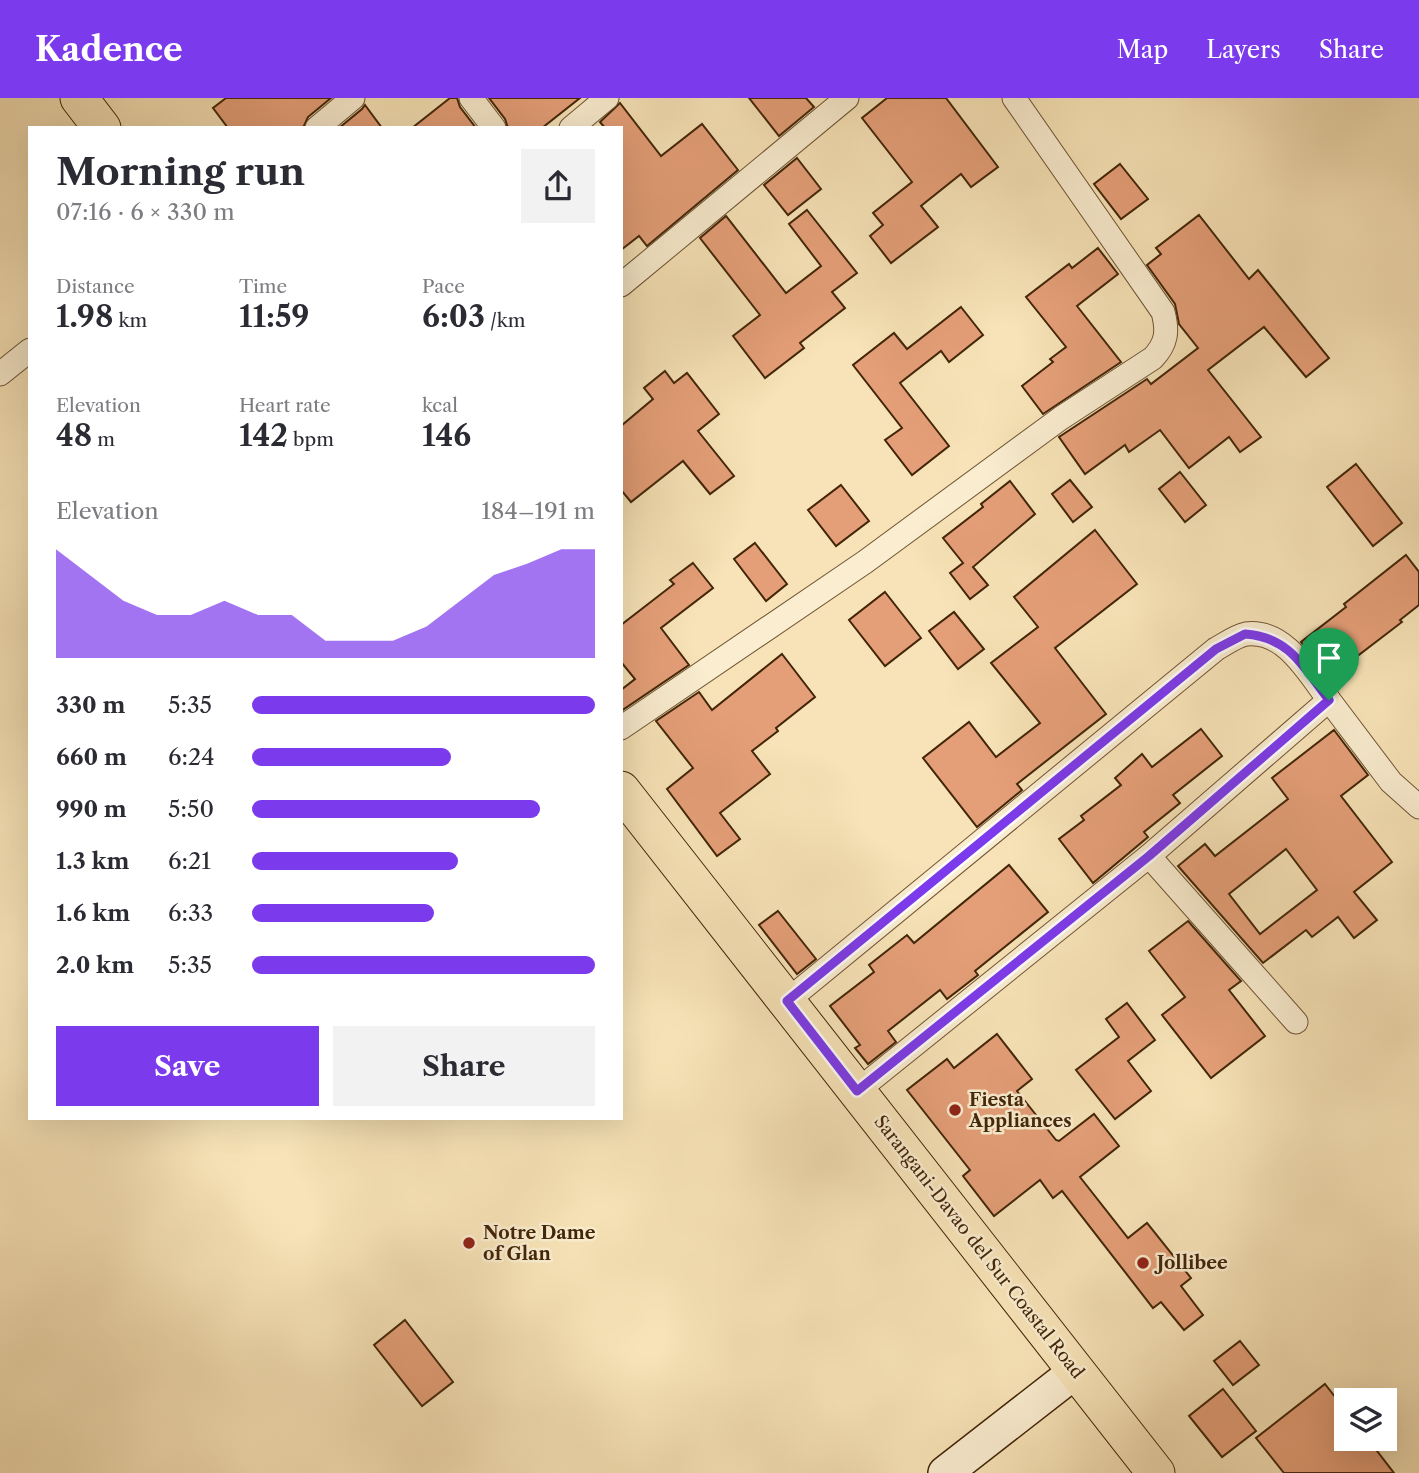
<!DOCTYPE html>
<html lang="en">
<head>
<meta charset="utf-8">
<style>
  body { margin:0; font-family:"Libre Caslon Text",serif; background:#f2f2f3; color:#2b2b33; height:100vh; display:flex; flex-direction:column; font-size:26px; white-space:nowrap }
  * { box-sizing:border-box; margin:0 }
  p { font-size:23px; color:#7c7c81 }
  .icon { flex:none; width:38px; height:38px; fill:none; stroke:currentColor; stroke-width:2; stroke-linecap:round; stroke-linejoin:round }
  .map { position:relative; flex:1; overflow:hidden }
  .details { position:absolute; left:28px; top:28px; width:595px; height:994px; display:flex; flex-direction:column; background:#fff; border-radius:0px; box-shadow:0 7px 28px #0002 }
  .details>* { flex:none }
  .controls { position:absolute; left:1334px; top:1290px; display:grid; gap:14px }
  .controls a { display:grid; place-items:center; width:63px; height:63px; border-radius:0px; background:#fff; box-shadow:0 7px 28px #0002; font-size:35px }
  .pin { position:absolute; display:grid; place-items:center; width:60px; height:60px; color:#fff; margin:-72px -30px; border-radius:50% 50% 50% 0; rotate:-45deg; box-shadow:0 0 7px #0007 }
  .pin .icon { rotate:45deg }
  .round { display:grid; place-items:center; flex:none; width:74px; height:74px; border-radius:0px; background:#f2f2f3 }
  .overview { display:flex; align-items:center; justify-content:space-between; height:119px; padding:0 28px }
  h1 { font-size:38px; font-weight:800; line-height:52px }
  .metrics { display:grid; grid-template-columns:repeat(3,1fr); gap:10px; height:119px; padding:7px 28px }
  .metrics div { display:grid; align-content:center }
  .metrics b { font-size:30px; font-weight:800 }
  .metrics small { font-size:19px; font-weight:400 }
  .metrics p { font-size:19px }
  .chart { height:196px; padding:14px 28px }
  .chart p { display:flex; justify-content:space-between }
  .chart svg { width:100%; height:126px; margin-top:7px; fill:#7c3aed; opacity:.7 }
  .button { display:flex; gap:14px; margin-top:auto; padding:14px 28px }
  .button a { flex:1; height:80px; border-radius:0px; background:#7c3aed; color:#fff; font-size:28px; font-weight:800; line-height:80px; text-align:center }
  .button a+a { background:#f2f2f3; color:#2b2b33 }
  ul { padding:0 28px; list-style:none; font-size:23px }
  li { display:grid; grid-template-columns:112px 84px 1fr; align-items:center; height:52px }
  li i { height:18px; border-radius:9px; background:#7c3aed }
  header { display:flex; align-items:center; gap:42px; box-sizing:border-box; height:98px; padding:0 35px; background:#7c3aed; color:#fff }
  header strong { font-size:33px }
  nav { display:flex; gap:38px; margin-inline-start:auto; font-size:24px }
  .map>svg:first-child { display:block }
</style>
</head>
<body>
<header>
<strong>Kadence</strong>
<nav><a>Map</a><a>Layers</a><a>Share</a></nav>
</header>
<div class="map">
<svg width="1419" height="1375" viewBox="0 0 1419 1375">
  <rect width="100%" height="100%" fill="#f7e3b7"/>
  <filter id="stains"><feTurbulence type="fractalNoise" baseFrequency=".00286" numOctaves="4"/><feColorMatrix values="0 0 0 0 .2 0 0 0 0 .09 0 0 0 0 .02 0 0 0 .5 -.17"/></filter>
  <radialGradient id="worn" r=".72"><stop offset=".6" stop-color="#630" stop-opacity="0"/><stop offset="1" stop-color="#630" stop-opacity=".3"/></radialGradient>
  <g fill="#e59f78" stroke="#422508" stroke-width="2" fill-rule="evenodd">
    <path d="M 226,0 L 331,0 L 308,19 L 303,30 L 228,30 L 213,10 Z"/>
    <path d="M 450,0 L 457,0 L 460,9 L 476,30 L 412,30 Z"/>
    <path d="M 489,0 L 580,0 L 542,30 L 508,30 L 505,21 Z"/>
    <path d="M 749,0 L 806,0 L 814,9 L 779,38 Z"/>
    <path d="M 887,0 L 946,0 L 998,69 L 971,89 L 961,76 L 921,108 L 938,129 L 891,165 L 870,138 L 883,127 L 873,115 L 912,84 L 862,20 Z"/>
    <path d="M 620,5 L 661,58 L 702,26 L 738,72 L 647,148 L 639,138 L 621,152 L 621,30 L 605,30 L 600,24 Z"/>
    <path d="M 365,7 L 382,30 L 339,30 L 362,11 Z"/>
    <path d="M 797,60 L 821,91 L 788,117 L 764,87 Z"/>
    <path d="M 1120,66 L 1148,101 L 1121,121 L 1094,86 Z"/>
    <path d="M 807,112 L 857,175 L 832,194 L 845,210 L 800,245 L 804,250 L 765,280 L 733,238 L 760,217 L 700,140 L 726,118 L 786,195 L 821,168 L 789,126 Z"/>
    <path d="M 1199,117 L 1249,181 L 1258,172 L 1329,260 L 1306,279 L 1264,229 L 1208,272 L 1261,339 L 1240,354 L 1229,339 L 1189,370 L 1160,332 L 1129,354 L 1125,347 L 1085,376 L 1059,339 L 1147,281 L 1151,286 L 1198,250 L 1179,226 L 1175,206 L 1147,167 L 1161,156 L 1156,150 Z"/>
    <path d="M 1098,150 L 1118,176 L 1077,208 L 1121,264 L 1043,316 L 1022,288 L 1053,264 L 1050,261 L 1066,249 L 1026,199 L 1069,166 L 1072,170 Z"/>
    <path d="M 961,209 L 983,237 L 949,264 L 941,253 L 900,285 L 949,348 L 912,377 L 885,342 L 902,330 L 853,267 L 894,235 L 907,251 Z"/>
    <path d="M 665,273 L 674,285 L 687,275 L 719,316 L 698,333 L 734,378 L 710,396 L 683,363 L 631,404 L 621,392 L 621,328 L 653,301 L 644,290 Z"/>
    <path d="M 1356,366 L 1402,425 L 1373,448 L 1327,389 Z"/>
    <path d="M 1180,374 L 1206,407 L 1185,424 L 1159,391 Z"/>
    <path d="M 1070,382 L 1092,409 L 1073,424 L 1052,396 Z"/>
    <path d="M 1010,383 L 1035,416 L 973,469 L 988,487 L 970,501 L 950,475 L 963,465 L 943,440 L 983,409 L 981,406 Z"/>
    <path d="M 841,387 L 869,423 L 836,448 L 808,412 Z"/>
    <path d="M 1095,432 L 1137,486 L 1055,550 L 1106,616 L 1017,686 L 1022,692 L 977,729 L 923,660 L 969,624 L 996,659 L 1040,625 L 991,565 L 1038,529 L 1014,499 Z"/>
    <path d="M 755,445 L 787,486 L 766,503 L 734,461 Z"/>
    <path d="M 1406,457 L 1419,474 L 1419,507 L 1400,522 L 1402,524 L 1330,579 L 1301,544 L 1346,509 L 1344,506 Z"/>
    <path d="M 693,465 L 713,490 L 661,530 L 689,567 L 621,613 L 621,592 L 635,581 L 621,564 L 621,527 L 674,486 L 670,482 Z"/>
    <path d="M 885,494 L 921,540 L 885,568 L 849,522 Z"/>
    <path d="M 954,514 L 984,551 L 958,571 L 929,533 Z"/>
    <path d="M 782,556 L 815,599 L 776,630 L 778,633 L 752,653 L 770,676 L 720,715 L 740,741 L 717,758 L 667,691 L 693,670 L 656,623 L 699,594 L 712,612 Z"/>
    <path d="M 1201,631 L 1222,658 L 1173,697 L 1180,705 L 1144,734 L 1148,739 L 1093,785 L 1059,741 L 1084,722 L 1081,718 L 1121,687 L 1115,680 L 1142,656 L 1152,669 Z"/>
    <path d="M 1334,632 L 1368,677 L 1341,698 L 1392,764 L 1354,794 L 1377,822 L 1354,840 L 1338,819 L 1312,839 L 1306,832 L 1263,865 L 1178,768 L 1205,746 L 1215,758 L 1288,701 L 1272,680 ZM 1286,751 L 1317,792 L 1260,836 L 1229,796 Z"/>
    <path d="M 1009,767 L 1048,814 L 975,873 L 978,877 L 947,901 L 940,892 L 888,933 L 896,944 L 868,966 L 855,950 L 860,947 L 830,908 L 874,874 L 869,867 L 907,837 L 914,845 Z"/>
    <path d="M 778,813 L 816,861 L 797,876 L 759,827 Z"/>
    <path d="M 1188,823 L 1241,883 L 1229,892 L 1265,938 L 1211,980 L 1162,917 L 1185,899 L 1149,853 Z"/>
    <path d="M 1127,905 L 1155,942 L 1128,963 L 1151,993 L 1115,1021 L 1076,972 L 1119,939 L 1106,921 Z"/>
    <path d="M 997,936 L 1032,981 L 1017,993 L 1056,1042 L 1059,1043 L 1094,1016 L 1119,1048 L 1080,1079 L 1128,1140 L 1147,1125 L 1191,1180 L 1181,1188 L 1203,1217 L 1184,1232 L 1161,1204 L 1153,1210 L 1062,1093 L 1053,1100 L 1040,1082 L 994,1118 L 963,1078 L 970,1072 L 907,992 L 947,961 L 954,970 Z"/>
    <path d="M 405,1222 L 453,1284 L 422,1308 L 374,1247 Z"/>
    <path d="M 1240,1243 L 1259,1267 L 1233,1287 L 1214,1263 Z"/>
    <path d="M 1325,1286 L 1346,1313 L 1346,1340 L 1367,1340 L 1394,1375 L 1284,1375 L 1256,1340 Z"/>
    <path d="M 1223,1291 L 1256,1333 L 1222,1359 L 1189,1318 Z"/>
  </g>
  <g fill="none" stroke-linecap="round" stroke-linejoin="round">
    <g stroke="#6f5434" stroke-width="25">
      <g id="street">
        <path d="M 471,0 L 494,30"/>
        <path d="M 317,30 L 353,0"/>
        <path d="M 571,30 L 607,0"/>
        <path d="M 621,187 L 847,0"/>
        <path d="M 0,276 L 30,252"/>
        <path d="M 621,630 L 865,464 L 1061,320 L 1153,260 C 1167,245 1168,233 1163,214 L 1014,0"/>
        <path d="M 1149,758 L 1296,924"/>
        <path d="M 787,903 L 1216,551 C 1225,546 1236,538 1246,536 C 1285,531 1309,576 1329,602"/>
        <path d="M 857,993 L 1149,758 L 1329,602 L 1391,684 L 1419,709"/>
      </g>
    </g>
    <g stroke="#422508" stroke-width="36">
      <path id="secondary" d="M 945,1375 L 1076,1273"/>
    </g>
    <g stroke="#422508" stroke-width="39">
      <g id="primary">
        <path d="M 79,0 L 102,30"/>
        <path d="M 621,692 L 1156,1375"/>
      </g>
    </g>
    <use href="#street" stroke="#faedd0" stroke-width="23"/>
    <use href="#secondary" stroke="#faedd0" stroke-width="33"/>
    <use href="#primary" stroke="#f7e3b7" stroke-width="37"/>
  </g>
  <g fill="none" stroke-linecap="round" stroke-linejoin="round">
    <g stroke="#fff" stroke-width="14">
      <path id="route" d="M 1245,536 C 1290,539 1304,570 1329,602 L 1149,758 L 857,993 L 787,903 L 1216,551 Z"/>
    </g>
    <use href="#route" stroke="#7c3aed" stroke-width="9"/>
  </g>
  <g fill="#8f2418" stroke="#faedd0" stroke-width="2.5">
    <circle cx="955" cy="1012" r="7"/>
    <circle cx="469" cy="1145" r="7"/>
    <circle cx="1143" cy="1165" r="7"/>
  </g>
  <g text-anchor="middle" stroke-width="5" stroke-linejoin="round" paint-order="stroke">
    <g font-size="18" font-weight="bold" fill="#422508" stroke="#faedd0" text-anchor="start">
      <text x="969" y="1008">Fiesta<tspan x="969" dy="21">Appliances</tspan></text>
      <text x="483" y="1141">Notre Dame<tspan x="483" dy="21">of Glan</tspan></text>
      <text x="1157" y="1171">Jollibee</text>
    </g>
    <g font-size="18" fill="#422508" stroke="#faedd0">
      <text transform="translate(979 1149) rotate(52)" y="6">Sarangani-Davao del Sur Coastal Road</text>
    </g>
  </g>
  <rect width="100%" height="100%" filter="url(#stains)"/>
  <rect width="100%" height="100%" fill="url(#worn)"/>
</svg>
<div class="controls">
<a><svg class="icon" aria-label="layers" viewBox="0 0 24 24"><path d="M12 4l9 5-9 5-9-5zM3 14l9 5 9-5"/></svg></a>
</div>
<div class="pin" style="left:1329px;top:602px;background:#1e9e55"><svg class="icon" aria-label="arrive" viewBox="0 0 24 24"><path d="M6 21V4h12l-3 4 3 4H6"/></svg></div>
<section class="details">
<div class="overview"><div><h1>Morning run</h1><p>07:16 · 6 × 330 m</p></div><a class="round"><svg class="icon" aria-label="share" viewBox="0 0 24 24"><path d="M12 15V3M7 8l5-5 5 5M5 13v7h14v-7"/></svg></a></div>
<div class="metrics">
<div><p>Distance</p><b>1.98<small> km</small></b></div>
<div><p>Time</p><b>11:59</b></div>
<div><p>Pace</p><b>6:03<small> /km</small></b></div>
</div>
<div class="metrics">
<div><p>Elevation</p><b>48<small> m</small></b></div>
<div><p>Heart rate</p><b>142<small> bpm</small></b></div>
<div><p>kcal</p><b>146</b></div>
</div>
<div class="chart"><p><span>Elevation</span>184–191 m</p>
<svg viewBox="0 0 160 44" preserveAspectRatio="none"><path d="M0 44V6L10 15L20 24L30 29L40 29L50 24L60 29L70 29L80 38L90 38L100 38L110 33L120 24L130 15L140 11L150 6L160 6V44z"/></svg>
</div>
<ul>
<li><b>330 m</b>5:35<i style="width:100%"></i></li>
<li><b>660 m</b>6:24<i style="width:58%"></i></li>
<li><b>990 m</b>5:50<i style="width:84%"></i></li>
<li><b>1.3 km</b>6:21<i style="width:60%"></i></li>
<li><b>1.6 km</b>6:33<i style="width:53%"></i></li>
<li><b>2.0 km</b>5:35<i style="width:100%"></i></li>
</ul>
<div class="button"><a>Save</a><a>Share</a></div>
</section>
</div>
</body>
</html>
